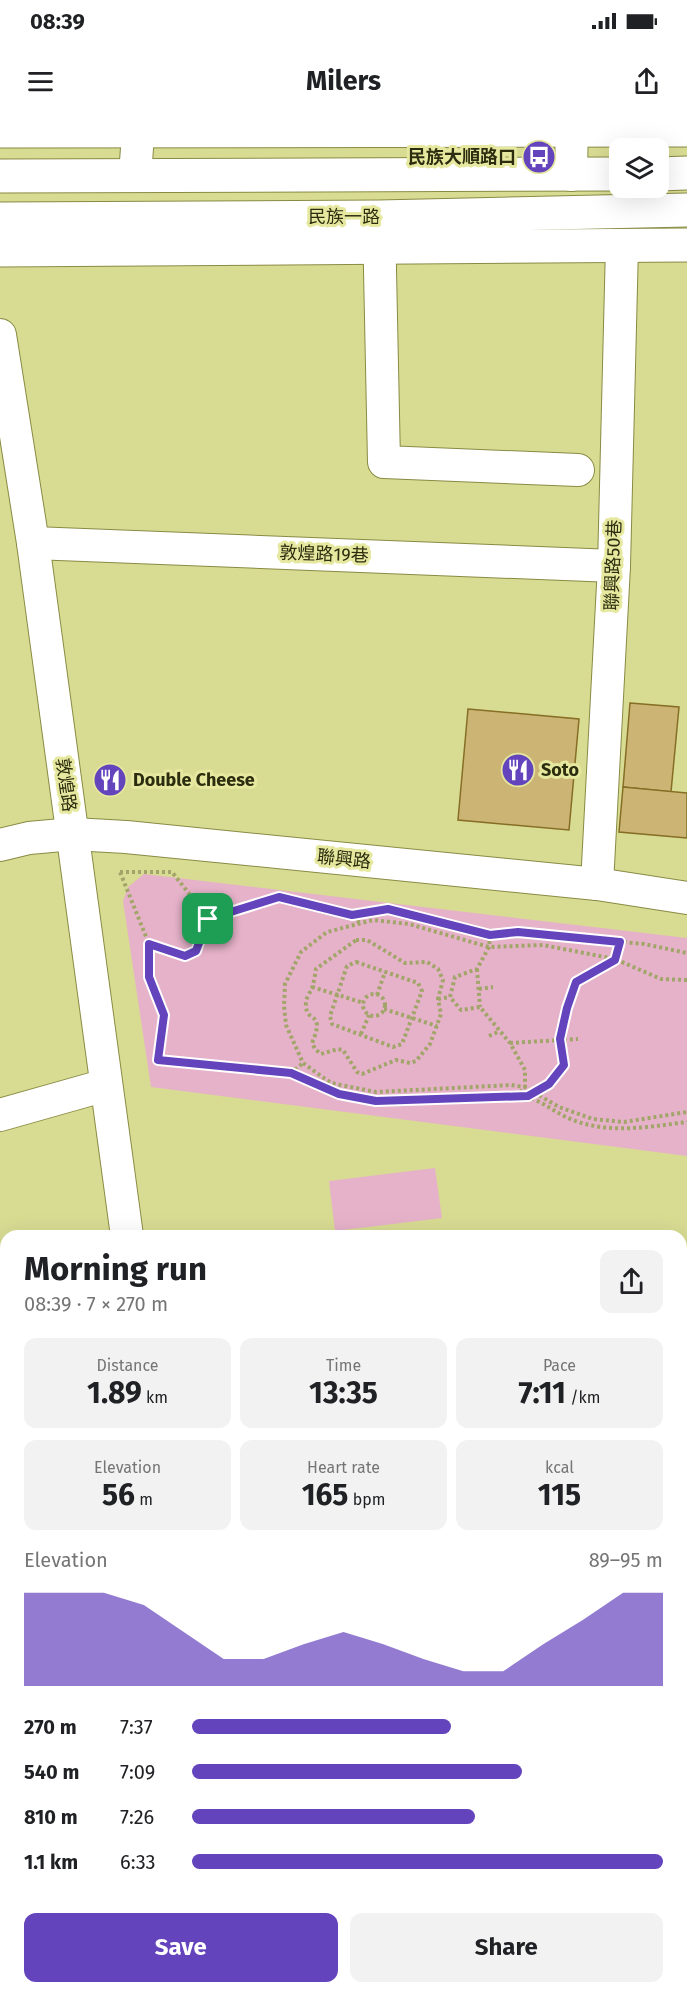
<!DOCTYPE html>
<html lang="en">
<head>
<meta charset="utf-8">
<style>
  body { margin:0; font-family:"Fira Sans","Noto Sans TC",sans-serif; background:#f2f2f2; color:#202124; height:100vh; display:flex; flex-direction:column; font-size:22px; white-space:nowrap }
  * { box-sizing:border-box; margin:0 }
  p { font-size:20px; color:#757577 }
  .icon { flex:none; width:33px; height:33px; fill:none; stroke:currentColor; stroke-width:2; stroke-linecap:round; stroke-linejoin:round }
  .map { position:relative; flex:1; overflow:hidden }
  .drawer { position:absolute; left:0px; top:1110px; width:687px; height:764px; display:flex; flex-direction:column; background:#fff; border-radius:18px 18px 0 0; box-shadow:0 6px 24px #0002 }
  .drawer>* { flex:none }
  .buttons { position:absolute; left:609px; top:18px; display:grid; gap:12px }
  .buttons a { display:grid; place-items:center; width:60px; height:60px; border-radius:12px; background:#fff; box-shadow:0 6px 24px #0002; font-size:30px }
  .pin { position:absolute; display:grid; place-items:center; width:51px; height:51px; color:#fff; margin:-26px; border-radius:12px; box-shadow:0 3px 9px #0006 }
  .round { display:grid; place-items:center; flex:none; width:63px; height:63px; border-radius:12px; background:#f2f2f2 }
  .headline { display:flex; align-items:center; justify-content:space-between; height:102px; padding:0 24px }
  h1 { font-size:33px; font-weight:700; line-height:45px }
  .metrics { display:grid; grid-template-columns:repeat(3,1fr); gap:9px; height:102px; padding:6px 24px }
  .metrics div { display:grid; align-content:center; border-radius:12px; background:#f2f2f2; text-align:center }
  .metrics b { font-size:30px; font-weight:700 }
  .metrics small { font-size:16px; font-weight:400 }
  .metrics p { font-size:16px }
  .chart { height:168px; padding:12px 24px }
  .chart p { display:flex; justify-content:space-between }
  .chart svg { width:100%; height:108px; margin-top:6px; fill:#6444bd; opacity:.7 }
  .button { display:flex; gap:12px; margin-top:auto; padding:12px 24px }
  .button a { flex:1; height:69px; border-radius:12px; background:#6444bd; color:#fff; font-size:24px; font-weight:700; line-height:69px; text-align:center }
  .button a+a { background:#f2f2f2; color:#202124 }
  ul { padding:0 24px; list-style:none; font-size:20px }
  li { display:grid; grid-template-columns:96px 72px 1fr; align-items:center; height:45px }
  li i { height:15px; border-radius:8px; background:#6444bd }
  .status { display:flex; justify-content:space-between; align-items:center; height:42px; padding:0 30px; background:#fff; direction:ltr }
  .status svg { height:16px; fill:currentColor }
  header { display:flex; justify-content:space-between; align-items:center; height:78px; padding:0 24px; background:#fff; font-size:27px; font-weight:700 }
  .map>svg:first-child { display:block }
</style>
</head>
<body>
<div class="status"><b>08:39</b><svg viewBox="0 0 49 12"><path d="M0 12V9h3v3zM5 12V6h3v6zM10 12V3h3v9zM15 12V0h3v12zM26 1h20v11H26zM47 4h2v5h-2z"/></svg></div>
<header><svg class="icon" aria-label="menu" viewBox="0 0 24 24"><path d="M4 6h16M4 12h16M4 18h16"/></svg>Milers<svg class="icon" aria-label="share" viewBox="0 0 24 24"><path d="M12 15V3M7 8l5-5 5 5M5 13v7h14v-7"/></svg></header>
<div class="map">
<svg width="687" height="1873" viewBox="0 0 687 1873">
  <rect width="100%" height="100%" fill="#d8db92"/>
  <path fill="#ced17f" d="M 687,1844 L 687,1873 L 465,1873 L 508,1868 L 681,1868 L 681,1845 Z"/>
  <g fill="#e6b2c9">
    <path d="M 144,754 L 687,818 L 687,1036 L 151,967 L 123,781 L 128,767 Z"/>
    <path d="M 435,1048 L 442,1098 L 335,1111 L 329,1061 Z"/>
    <path d="M 687,1296 L 687,1407 L 681,1408 L 681,1297 Z"/>
    <path d="M 687,1484 L 687,1537 L 681,1538 L 681,1485 Z"/>
    <path d="M 6,1536 L 6,1619 L 0,1621 L 0,1538 Z"/>
    <path d="M 6,1730 L 6,1868 L 455,1868 L 409,1873 L 0,1873 L 0,1732 Z"/>
  </g>
  <g fill="#66aed1">
    <path d="M 687,1407 L 687,1483 L 681,1484 L 681,1408 Z"/>
    <path d="M 6,1637 L 6,1726 L 0,1729 L 0,1639 Z"/>
  </g>
  <g fill="#ccb574" stroke="#866e25" stroke-width="1.5">
    <path d="M 630,583 L 679,587 L 671,672 L 623,667 Z"/>
    <path d="M 468,589 L 579,599 L 569,710 L 458,700 Z"/>
    <path d="M 623,667 L 687,673 L 687,718 L 619,712 Z"/>
  </g>
  <g fill="none" stroke-linecap="round" stroke-linejoin="round">
    <g stroke="#898b44" stroke-width="34">
      <g id="minor">
        <path d="M 571,55 L 572,0"/>
        <path d="M 135,56 L 139,0"/>
        <path d="M 379,102 L 384,342 L 578,350"/>
        <path d="M 0,215 L 33,423 L 127,1116"/>
        <path d="M 33,423 L 614,446"/>
        <path d="M 0,725 L 29,718 L 73,714 L 126,717 L 597,764 L 687,778"/>
        <path d="M 597,764 L 614,446 L 622,126"/>
        <path d="M 0,995 L 106,965"/>
        <path d="M 681,1251 L 687,1250"/>
        <path d="M 0,1486 L 6,1483"/>
        <path d="M 681,1579 L 687,1578"/>
        <path d="M 681,1776 L 687,1776"/>
      </g>
    </g>
    <g stroke="#898b44" stroke-width="35">
      <g id="major">
        <path d="M 0,11 L 687,10"/>
        <path d="M 658,54 L 687,53"/>
        <path d="M 0,56 L 620,54"/>
        <path d="M 0,99 L 379,97 L 687,90"/>
        <path d="M 0,130 L 687,125"/>
      </g>
    </g>
    <g stroke="#a2a569" stroke-width="4" stroke-dasharray="3 3" stroke-linecap="butt">
      <path d="M 120,752 L 172,752 L 209,799 L 196,831 L 185,835 L 149,824 Z"/>
      <path d="M 352,795 L 388,789 L 490,815 L 518,812 L 644,824 L 687,833"/>
      <path d="M 209,799 L 279,777 L 352,795 L 359,802"/>
      <path d="M 490,815 L 489,827 L 477,849 L 455,857 L 450,877 L 461,890 L 480,887 L 510,923 L 525,950 L 525,967 L 518,975"/>
      <path d="M 356,820 L 367,820 L 405,843 L 427,842 L 438,849 L 443,860 L 438,879 L 441,894 L 430,924 L 416,941 L 410,943 L 396,940 L 362,954 L 357,952 L 343,930 L 338,929 L 321,934 L 315,929 L 312,923 C 326,890 306,904 306,885 C 305,879 310,873 312,868 C 314,862 315,855 316,849 Z"/>
      <path d="M 149,824 L 149,857 L 164,895 L 158,940 L 291,953 L 303,943"/>
      <path d="M 356,842 L 418,863 L 422,871 L 402,924 L 393,927 L 332,904 L 330,896 L 347,846 Z"/>
      <path d="M 477,849 L 480,887"/>
      <path d="M 687,860 L 661,859 L 615,839 L 543,825 L 489,827 L 409,804 L 373,800 L 327,812 L 301,832 L 285,864 L 284,886 L 286,905 L 303,943 L 331,963 L 376,972 L 511,965 L 525,967 L 559,987 L 593,999 L 624,1002 L 687,992"/>
      <path d="M 312,867 L 364,883"/>
      <path d="M 479,869 L 493,867"/>
      <circle cx="374" cy="885" r="11"/>
      <path d="M 377,875 L 385,852"/>
      <path d="M 438,879 L 450,877"/>
      <path d="M 384,889 L 437,906"/>
      <path d="M 361,914 L 369,895"/>
      <path d="M 489,916 L 500,911"/>
      <path d="M 510,923 L 578,919"/>
      <path d="M 291,953 L 339,974 L 376,981 L 518,975 C 537,977 551,990 568,998 C 607,1015 647,1007 687,1002"/>
      <path d="M 534,973 L 549,964 L 564,945 L 560,919 L 567,888 L 576,862 L 615,839 L 620,822"/>
      <path d="M 681,1339 L 687,1339"/>
      <path d="M 681,1536 L 687,1534"/>
      <path d="M 0,1561 L 6,1559"/>
      <path d="M 0,1798 L 6,1797"/>
      <path d="M 0,1838 L 6,1838"/>
    </g>
    <use href="#minor" stroke="#fff" stroke-width="32"/>
    <use href="#major" stroke="#fff" stroke-width="33"/>
  </g>
  <g fill="none" stroke-linecap="round" stroke-linejoin="round">
    <g stroke="#fff" stroke-width="12">
      <path id="route" d="M 279,777 L 352,795 L 388,789 L 490,815 L 518,812 L 620,822 L 615,840 L 576,862 L 567,888 L 560,919 L 564,945 L 549,964 L 528,976 L 376,981 L 339,974 L 291,953 L 158,940 L 164,895 L 149,857 L 149,824 L 185,836 L 196,831 L 208,799 Z"/>
    </g>
    <use href="#route" stroke="#6444bd" stroke-width="8"/>
  </g>
  <defs>
    <g id="bus-disc" transform="scale(1.725)"><circle r="9.5" fill="#6444bd" stroke="#e5e89e"/><path d="M-5-6H5V4H4V6H2V4H-2V6H-4V4H-5ZM-3.5-4V0h7V-4ZM-3.5 1.2v1.5H-2V1.2ZM2 1.2v1.5H3.5V1.2Z" fill="#fff"/></g>
    <g id="restaurant-disc" transform="scale(1.725)"><circle r="9.5" fill="#6444bd" stroke="#e5e89e"/><path d="M-5-6h1v4h1v-4h1v4h1v-4h1v5L-1.5 .5V6h-2V.5L-5-1ZM5-6V6H3V1.5H1.5Q1.5-4 5-6Z" fill="#fff"/></g>
  </defs>
  <g fill-rule="evenodd">
    <use href="#bus-disc" x="539" y="37"/>
    <use href="#restaurant-disc" x="518" y="650"/>
    <use href="#restaurant-disc" x="110" y="660"/>
  </g>
  <g text-anchor="middle" stroke-width="6" stroke-linejoin="round" paint-order="stroke">
    <g font-size="18" font-weight="bold" fill="#2c2d0f" stroke="#e5e89e" text-anchor="start">
      <text x="516" y="43" text-anchor="end">民族大順路口</text>
      <text x="541" y="656">Soto</text>
      <text x="133" y="666">Double Cheese</text>
    </g>
    <g font-size="18" fill="#2c2d0f" stroke="#e5e89e">
      <text x="344" y="103">民族一路</text>
      <text transform="translate(324 434) rotate(2)" y="6">敦煌路19巷</text>
      <text transform="translate(613 445) rotate(-88)" y="6">聯興路50巷</text>
      <text transform="translate(66 665) rotate(82)" y="6">敦煌路</text>
      <text transform="translate(344 739) rotate(6)" y="6">聯興路</text>
    </g>
  </g>
</svg>
<div class="buttons">
<a><svg class="icon" aria-label="layers" viewBox="0 0 24 24"><path d="M12 4l9 5-9 5-9-5zM3 14l9 5 9-5"/></svg></a>
</div>
<div class="pin" style="left:208px;top:799px;background:#1e9e55"><svg class="icon" aria-label="arrive" viewBox="0 0 24 24"><path d="M6 21V4h12l-3 4 3 4H6"/></svg></div>
<section class="drawer">
<div class="headline"><div><h1>Morning run</h1><p>08:39 · 7 × 270 m</p></div><a class="round"><svg class="icon" aria-label="share" viewBox="0 0 24 24"><path d="M12 15V3M7 8l5-5 5 5M5 13v7h14v-7"/></svg></a></div>
<div class="metrics">
<div><p>Distance</p><b>1.89<small> km</small></b></div>
<div><p>Time</p><b>13:35</b></div>
<div><p>Pace</p><b>7:11<small> /km</small></b></div>
</div>
<div class="metrics">
<div><p>Elevation</p><b>56<small> m</small></b></div>
<div><p>Heart rate</p><b>165<small> bpm</small></b></div>
<div><p>kcal</p><b>115</b></div>
</div>
<div class="chart"><p><span>Elevation</span>89–95 m</p>
<svg viewBox="0 0 160 44" preserveAspectRatio="none"><path d="M0 44V6L10 6L20 6L30 11L40 22L50 33L60 33L70 27L80 22L90 27L100 33L110 38L120 38L130 27L140 17L150 6L160 6V44z"/></svg>
</div>
<ul>
<li><b>270 m</b>7:37<i style="width:55%"></i></li>
<li><b>540 m</b>7:09<i style="width:70%"></i></li>
<li><b>810 m</b>7:26<i style="width:60%"></i></li>
<li><b>1.1 km</b>6:33<i style="width:100%"></i></li>
</ul>
<div class="button"><a>Save</a><a>Share</a></div>
</section>
</div>
</body>
</html>
